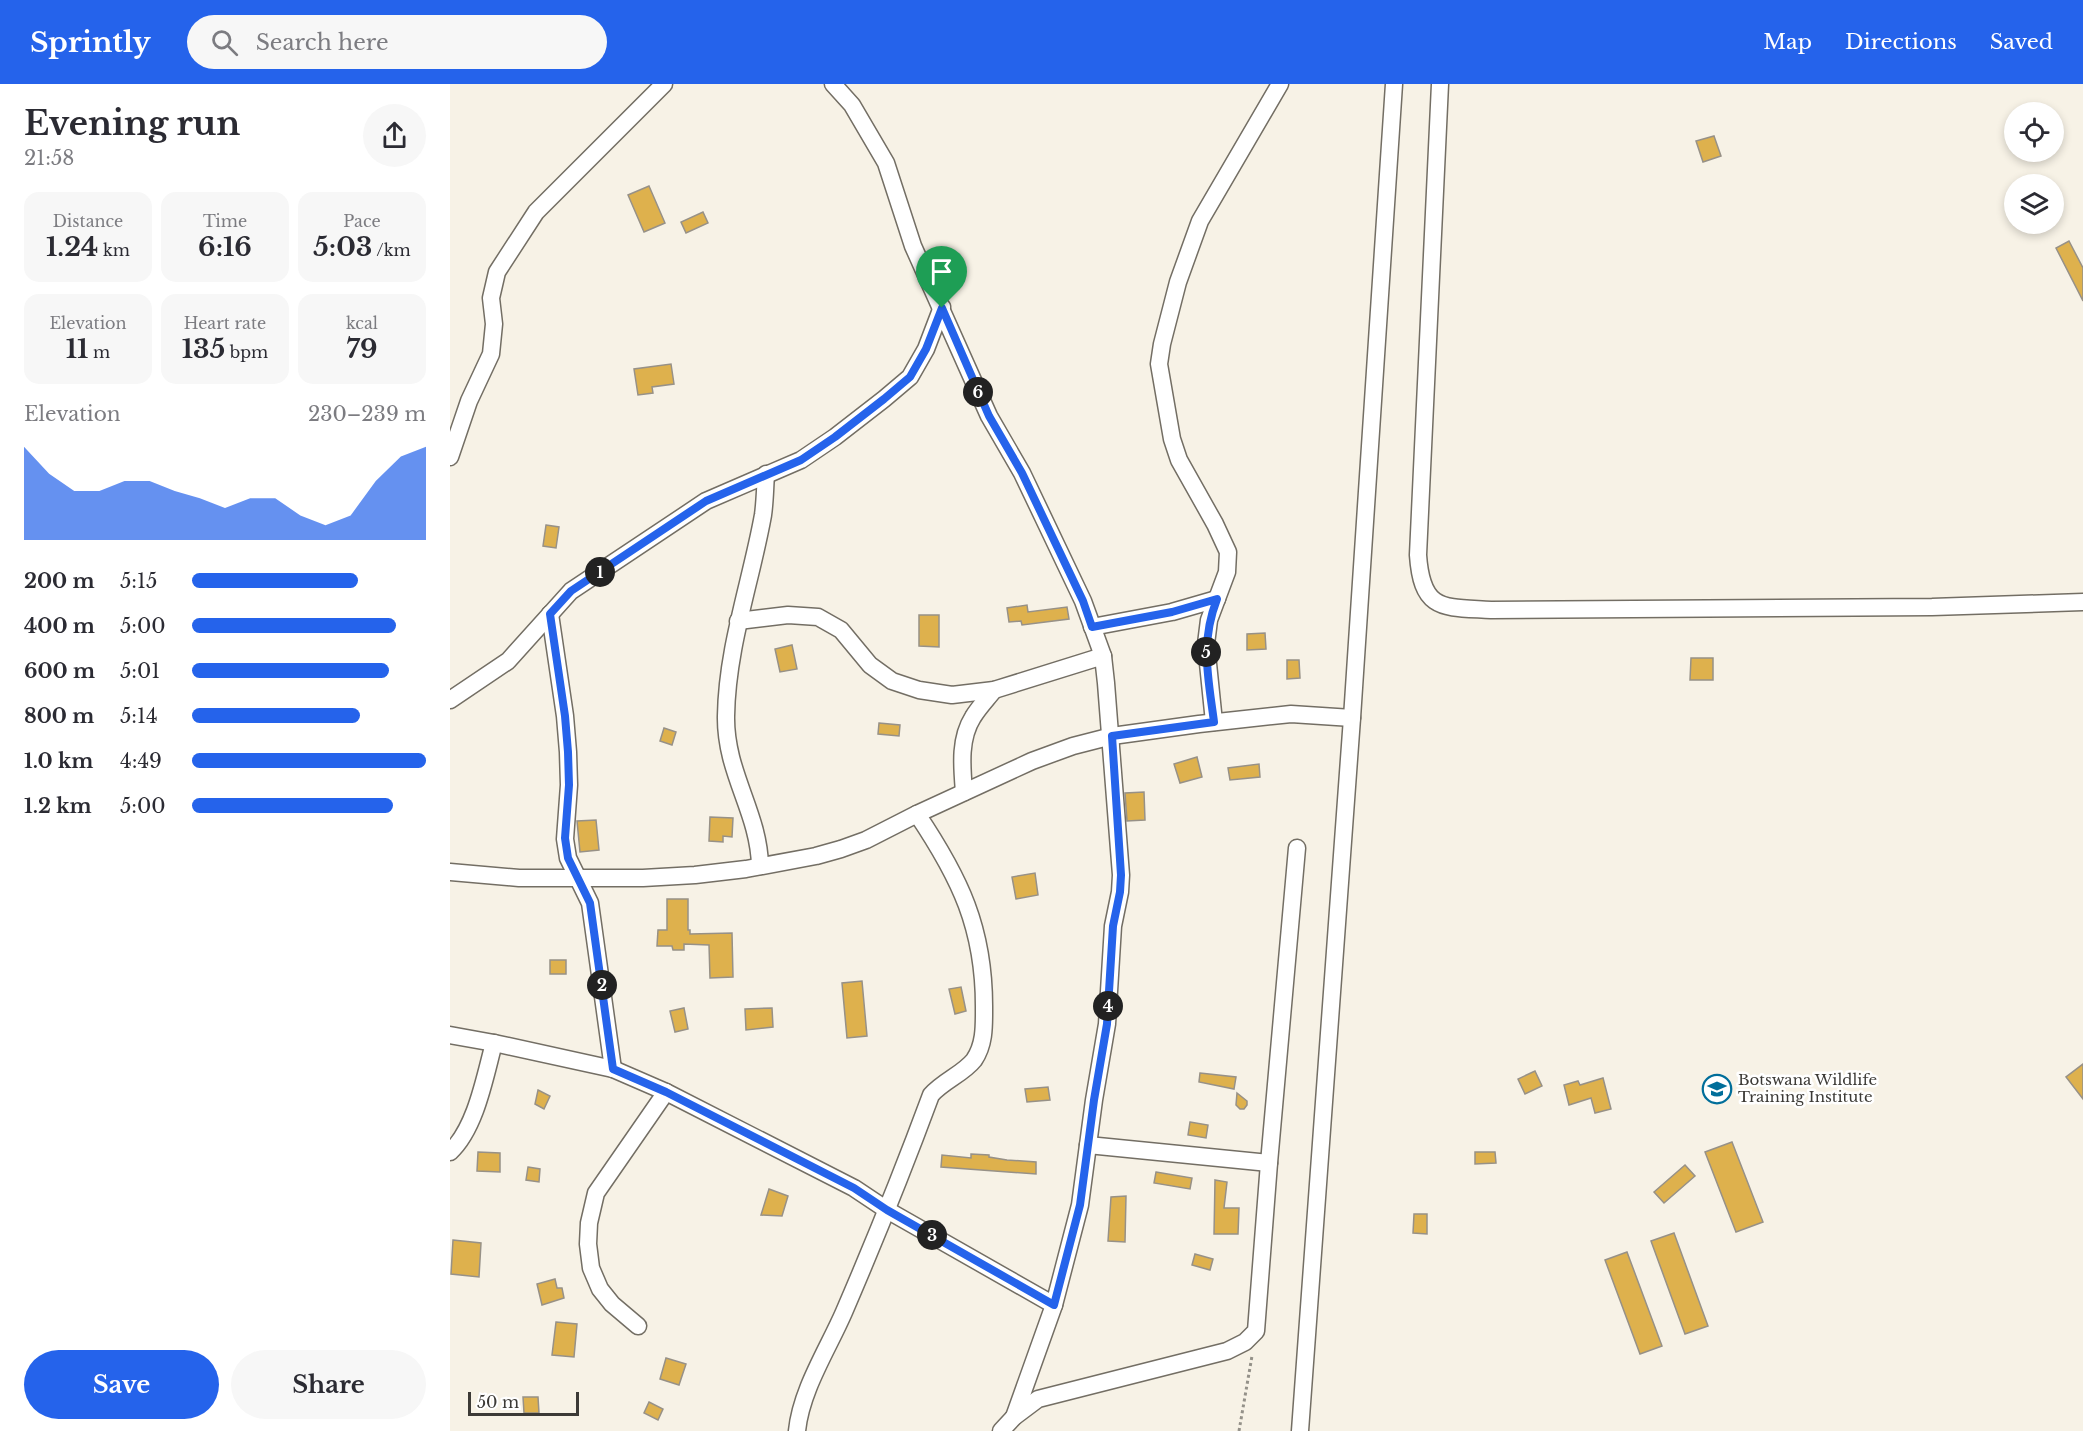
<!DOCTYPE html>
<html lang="en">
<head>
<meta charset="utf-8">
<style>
  body { margin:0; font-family:"Libre Baskerville",serif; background:#f7f7f7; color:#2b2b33; height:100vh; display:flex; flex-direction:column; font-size:22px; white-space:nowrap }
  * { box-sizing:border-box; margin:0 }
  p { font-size:20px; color:#7c7c81 }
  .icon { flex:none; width:33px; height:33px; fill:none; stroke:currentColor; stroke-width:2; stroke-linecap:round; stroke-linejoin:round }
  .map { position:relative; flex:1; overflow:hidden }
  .sheet { display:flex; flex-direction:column; background:#fff; width:450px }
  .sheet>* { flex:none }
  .fabs { position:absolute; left:1554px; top:18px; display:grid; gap:12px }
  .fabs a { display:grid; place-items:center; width:60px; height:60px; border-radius:50%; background:#fff; box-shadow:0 3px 9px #0003; font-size:30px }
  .scale { position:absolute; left:18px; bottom:15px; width:111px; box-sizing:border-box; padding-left:6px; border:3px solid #3c3a36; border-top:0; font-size:16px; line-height:21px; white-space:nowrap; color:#3c3a36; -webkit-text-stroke:4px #fff; paint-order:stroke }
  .pin { position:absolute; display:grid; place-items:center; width:51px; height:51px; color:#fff; margin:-62px -26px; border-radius:50% 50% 50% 0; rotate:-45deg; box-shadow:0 0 6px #0007 }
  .pin .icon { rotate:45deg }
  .km { position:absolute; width:30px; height:30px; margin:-15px; border-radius:50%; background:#222; color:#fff; font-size:16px; line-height:30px; text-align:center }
  .round { display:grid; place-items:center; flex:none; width:63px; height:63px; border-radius:32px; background:#f7f7f7 }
  .summary { display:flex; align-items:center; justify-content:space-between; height:102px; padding:0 24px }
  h1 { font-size:33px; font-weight:700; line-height:45px }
  .figures { display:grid; grid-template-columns:repeat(3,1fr); gap:9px; height:102px; padding:6px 24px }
  .figures div { display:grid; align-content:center; border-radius:15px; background:#f7f7f7; text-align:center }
  .figures b { font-size:26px; font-weight:700 }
  .figures small { font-size:16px; font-weight:400 }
  .figures p { font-size:16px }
  .chart { height:168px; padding:12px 24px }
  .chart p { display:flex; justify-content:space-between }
  .chart svg { width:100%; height:108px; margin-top:6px; fill:#2563eb; opacity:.7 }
  .cta { display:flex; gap:12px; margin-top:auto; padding:12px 24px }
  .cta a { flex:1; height:69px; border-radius:36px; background:#2563eb; color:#fff; font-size:24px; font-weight:700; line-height:69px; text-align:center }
  .cta a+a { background:#f7f7f7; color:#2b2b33 }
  ul { padding:0 24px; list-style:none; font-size:20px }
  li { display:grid; grid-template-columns:96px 72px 1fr; align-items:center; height:45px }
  li i { height:15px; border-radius:8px; background:#2563eb }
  header { display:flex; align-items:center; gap:36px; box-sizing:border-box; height:84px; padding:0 30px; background:#2563eb; color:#fff }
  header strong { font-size:28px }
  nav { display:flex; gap:33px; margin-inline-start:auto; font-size:21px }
  .search { width:420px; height:54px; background:#f7f7f7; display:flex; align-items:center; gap:15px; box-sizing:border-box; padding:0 21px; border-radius:33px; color:#7c7c81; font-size:22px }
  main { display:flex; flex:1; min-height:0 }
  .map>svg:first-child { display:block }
</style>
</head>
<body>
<header>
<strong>Sprintly</strong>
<div class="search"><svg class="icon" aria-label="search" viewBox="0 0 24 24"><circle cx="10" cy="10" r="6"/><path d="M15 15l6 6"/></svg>Search here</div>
<nav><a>Map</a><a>Directions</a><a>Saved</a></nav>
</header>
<main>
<section class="sheet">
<div class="summary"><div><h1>Evening run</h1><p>21:58</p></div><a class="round"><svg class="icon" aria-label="share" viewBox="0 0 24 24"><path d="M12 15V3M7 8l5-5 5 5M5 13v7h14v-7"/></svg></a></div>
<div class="figures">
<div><p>Distance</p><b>1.24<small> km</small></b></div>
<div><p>Time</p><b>6:16</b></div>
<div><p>Pace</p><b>5:03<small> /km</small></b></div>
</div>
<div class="figures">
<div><p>Elevation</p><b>11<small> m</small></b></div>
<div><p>Heart rate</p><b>135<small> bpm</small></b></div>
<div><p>kcal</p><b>79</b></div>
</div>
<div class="chart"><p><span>Elevation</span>230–239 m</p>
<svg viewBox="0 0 160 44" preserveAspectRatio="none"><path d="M0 44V6L10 17L20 24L30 24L40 20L50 20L60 24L70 27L80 31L90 27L100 27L110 34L120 38L130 34L140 20L150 10L160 6V44z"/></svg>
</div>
<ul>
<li><b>200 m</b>5:15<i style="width:71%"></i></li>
<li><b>400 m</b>5:00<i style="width:87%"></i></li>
<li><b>600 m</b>5:01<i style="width:84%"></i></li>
<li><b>800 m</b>5:14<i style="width:72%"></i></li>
<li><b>1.0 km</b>4:49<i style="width:100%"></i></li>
<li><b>1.2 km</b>5:00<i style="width:86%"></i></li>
</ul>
<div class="cta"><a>Save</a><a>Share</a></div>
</section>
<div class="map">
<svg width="1633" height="1347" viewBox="0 0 1633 1347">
  <rect width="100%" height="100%" fill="#f7f2e6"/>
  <g fill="#deb14d" stroke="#979187" stroke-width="1.5">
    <path d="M 1264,52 L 1271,72 L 1253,78 L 1246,57 Z"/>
    <path d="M 199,102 L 215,139 L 194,148 L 178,111 Z"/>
    <path d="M 253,128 L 258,139 L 236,149 L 231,138 Z"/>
    <path d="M 1619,157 L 1633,184 L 1633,217 L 1606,164 Z"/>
    <path d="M 221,280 L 224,300 L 202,303 L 203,309 L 188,311 L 184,285 Z"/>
    <path d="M 96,441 L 109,443 L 106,464 L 93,462 Z"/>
    <path d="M 577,521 L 578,528 L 617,523 L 619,535 L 572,541 L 571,537 L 559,538 L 557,524 Z"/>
    <path d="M 469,531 L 489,531 L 489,563 L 469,562 Z"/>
    <path d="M 815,549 L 816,565 L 797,566 L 797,550 Z"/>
    <path d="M 342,561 L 347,585 L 330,588 L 325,565 Z"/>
    <path d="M 1241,574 L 1263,574 L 1263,596 L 1240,596 Z"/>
    <path d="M 837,576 L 849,576 L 850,594 L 837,595 Z"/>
    <path d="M 429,639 L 450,641 L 449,652 L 428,650 Z"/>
    <path d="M 214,644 L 226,648 L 222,661 L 210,657 Z"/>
    <path d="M 747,673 L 752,693 L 730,699 L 724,680 Z"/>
    <path d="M 809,680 L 810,693 L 780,696 L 778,684 Z"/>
    <path d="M 694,708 L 695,736 L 677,737 L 675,709 Z"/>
    <path d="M 260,733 L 283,734 L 282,753 L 273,752 L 273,758 L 259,757 Z"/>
    <path d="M 146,736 L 149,766 L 130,768 L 127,737 Z"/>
    <path d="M 585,789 L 588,811 L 566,815 L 562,793 Z"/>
    <path d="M 217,815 L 238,815 L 238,846 L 240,846 L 240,850 L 282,849 L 283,893 L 260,894 L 259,861 L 234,860 L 234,866 L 223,866 L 222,862 L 207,862 L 208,846 L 217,846 Z"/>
    <rect x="100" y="876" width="16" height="14"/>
    <path d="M 412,897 L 417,952 L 397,954 L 392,899 Z"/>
    <path d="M 511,903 L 516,927 L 505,930 L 499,905 Z"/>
    <path d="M 234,924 L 238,945 L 225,948 L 220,927 Z"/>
    <path d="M 322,924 L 323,943 L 296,946 L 295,925 Z"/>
    <path d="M 1633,980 L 1633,1015 L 1616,993 Z"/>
    <path d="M 1085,987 L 1092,1002 L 1075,1010 L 1068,995 Z"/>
    <path d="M 750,989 L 786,993 L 784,1005 L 749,998 Z"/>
    <path d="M 1153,994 L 1161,1025 L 1145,1029 L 1141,1014 L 1119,1021 L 1114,1001 L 1128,997 L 1130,1001 Z"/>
    <path d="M 598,1003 L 600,1016 L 577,1018 L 575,1005 Z"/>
    <path d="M 88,1006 L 100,1012 L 94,1025 L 85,1020 Z"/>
    <path d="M 787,1009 L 797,1017 L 797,1021 L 794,1025 L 790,1025 L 786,1021 Z"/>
    <path d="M 740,1038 L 758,1041 L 756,1054 L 738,1051 Z"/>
    <path d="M 1282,1058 L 1313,1138 L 1286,1148 L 1255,1068 Z"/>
    <path d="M 28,1068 L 50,1069 L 50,1088 L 27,1087 Z"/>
    <path d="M 1025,1068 L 1045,1068 L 1046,1079 L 1025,1080 Z"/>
    <path d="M 521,1070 L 539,1071 L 539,1073 L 557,1076 L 586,1078 L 586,1090 L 491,1083 L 492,1071 L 521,1074 Z"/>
    <path d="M 1235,1081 L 1245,1092 L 1214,1119 L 1204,1108 Z"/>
    <path d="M 78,1083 L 90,1085 L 89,1098 L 76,1096 Z"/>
    <path d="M 706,1088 L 742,1094 L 740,1105 L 704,1099 Z"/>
    <path d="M 765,1096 L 777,1098 L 774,1124 L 789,1124 L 788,1150 L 764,1150 Z"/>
    <path d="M 319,1105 L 338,1112 L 332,1132 L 311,1131 Z"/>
    <path d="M 676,1112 L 675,1158 L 658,1157 L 661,1113 Z"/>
    <path d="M 964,1130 L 977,1130 L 977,1150 L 963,1149 Z"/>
    <path d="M 1224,1149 L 1258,1242 L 1235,1250 L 1201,1157 Z"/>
    <path d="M 3,1156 L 31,1159 L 29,1193 L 1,1190 Z"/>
    <path d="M 1177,1168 L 1212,1262 L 1190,1270 L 1155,1176 Z"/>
    <path d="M 745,1170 L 763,1175 L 760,1186 L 742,1181 Z"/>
    <path d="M 105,1195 L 107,1204 L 112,1204 L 114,1214 L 92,1221 L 87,1200 Z"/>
    <path d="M 106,1238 L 127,1240 L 124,1273 L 102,1271 Z"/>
    <path d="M 216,1274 L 236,1280 L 229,1301 L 210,1295 Z"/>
    <path d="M 73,1313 L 88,1313 L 89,1329 L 74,1329 Z"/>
    <path d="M 199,1318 L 213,1325 L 208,1336 L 194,1329 Z"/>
  </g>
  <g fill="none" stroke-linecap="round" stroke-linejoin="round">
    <g stroke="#736e64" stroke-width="19">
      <g id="minor">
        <path d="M 383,0 L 402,21 L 436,79 L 463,162 L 539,332 L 572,389 L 633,517 L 653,572 L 656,599 L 671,791 L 670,808 L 663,842 L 657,940 L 644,1016 L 630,1121 L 604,1221 L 564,1333"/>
        <path d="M 990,0 L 968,471 C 972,528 993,523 1041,526 L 1482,523 L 1633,518"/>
        <path d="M 0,373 L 19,317 L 41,270 L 44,240 L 41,214 L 47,188 L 86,128 L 214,0"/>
        <path d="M 100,530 L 115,632 L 118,668 L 119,701 L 115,755 L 118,774 L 140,819 L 163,985"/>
        <path d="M 288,537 L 338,531 L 368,533 L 391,546 L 420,581 L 442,597 L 469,606 L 502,611 L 544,606 L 653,572"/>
        <path d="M 642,543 L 722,528 L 767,515"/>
        <path d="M 0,616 L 58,577 L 121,507 L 256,417 L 351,376 L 385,353 L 434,315 L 460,293 L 476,265 L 492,223"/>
        <path d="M 764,638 L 756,560 L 759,536 L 777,488 L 778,468 L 765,440 L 729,376 L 722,355 L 709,280 L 712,260 L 728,198 L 750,137 L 830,0"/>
        <path d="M 514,708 C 512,683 509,655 523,633 C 529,623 537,615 544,606"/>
        <path d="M 310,782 C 309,728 275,689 276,632 C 277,563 301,498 313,431 C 315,417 315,403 316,390"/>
        <path d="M 0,788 L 69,794 L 193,794 L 245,791 L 296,785 L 366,772 L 391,765 L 416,756 L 467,730 L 582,677 L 623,662 L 662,652 L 749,640 L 841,630 L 902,634"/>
        <path d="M 0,951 L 44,959 L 163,985 L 216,1008 L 404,1104 L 437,1126 L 604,1221"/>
        <path d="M 638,1061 L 819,1079"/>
        <path d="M 0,1068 C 26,1044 35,992 44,959"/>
        <path d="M 188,1242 L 162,1220 L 150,1205 L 141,1184 L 138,1160 L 139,1139 L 146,1109 L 216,1008"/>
        <path d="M 347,1347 C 351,1306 378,1265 394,1228 C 425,1156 454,1084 481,1011 C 493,997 513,990 524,976 C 535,960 534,941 534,922 C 534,844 510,794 467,730"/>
        <path d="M 551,1347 L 564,1333 L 588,1315 L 777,1267 L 795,1258 L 806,1247 L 819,1079 L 847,764"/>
        <path d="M 850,1347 L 902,634 L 944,0"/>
      </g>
    </g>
    <path stroke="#949189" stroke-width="3" stroke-dasharray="3 3" stroke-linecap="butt" d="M 789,1347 L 802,1272"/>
    <use href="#minor" stroke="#fff" stroke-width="16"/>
  </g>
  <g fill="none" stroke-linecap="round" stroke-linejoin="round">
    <g stroke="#fff" stroke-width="12">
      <path id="route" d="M 492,224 L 539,332 L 572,389 L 633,517 L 642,543 L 722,528 L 767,515 C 750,559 758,592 764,638 L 662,652 L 671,791 L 670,808 L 663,842 L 657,940 L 644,1016 L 630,1121 L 604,1221 L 437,1126 L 404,1104 L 216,1008 L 163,985 L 140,819 L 118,774 L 115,754 L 119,701 L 118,668 L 115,632 L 100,530 L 121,507 L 256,417 L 351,376 L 385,353 L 434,315 L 460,293 L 476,265 Z"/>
    </g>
    <use href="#route" stroke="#2563eb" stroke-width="8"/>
  </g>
  <defs>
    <g id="school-ring" transform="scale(1.5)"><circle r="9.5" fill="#fff" stroke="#006e9a" stroke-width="1.5"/><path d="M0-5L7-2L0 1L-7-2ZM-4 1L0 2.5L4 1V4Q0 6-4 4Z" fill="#006e9a"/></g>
  </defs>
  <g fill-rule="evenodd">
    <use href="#school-ring" x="1267" y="1005"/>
  </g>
  <g text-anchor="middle" stroke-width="5" stroke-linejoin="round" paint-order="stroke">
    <g font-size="15" fill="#3c3a36" stroke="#fff" text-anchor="start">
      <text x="1288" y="1001">Botswana Wildlife<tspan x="1288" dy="17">Training Institute</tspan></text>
    </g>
  </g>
</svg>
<div class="fabs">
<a><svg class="icon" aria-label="locate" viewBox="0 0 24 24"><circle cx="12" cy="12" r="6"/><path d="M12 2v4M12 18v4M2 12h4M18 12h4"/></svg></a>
<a><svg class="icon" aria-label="layers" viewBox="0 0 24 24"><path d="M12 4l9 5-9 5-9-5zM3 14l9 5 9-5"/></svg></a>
</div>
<div class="scale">50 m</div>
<div class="pin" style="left:492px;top:224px;background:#1e9e55"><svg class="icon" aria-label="arrive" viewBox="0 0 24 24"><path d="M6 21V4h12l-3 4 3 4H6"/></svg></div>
<b class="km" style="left:150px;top:488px">1</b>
<b class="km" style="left:152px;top:901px">2</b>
<b class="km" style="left:482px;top:1151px">3</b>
<b class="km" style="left:658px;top:922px">4</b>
<b class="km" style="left:756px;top:568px">5</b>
<b class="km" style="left:528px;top:308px">6</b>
</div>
</main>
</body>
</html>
